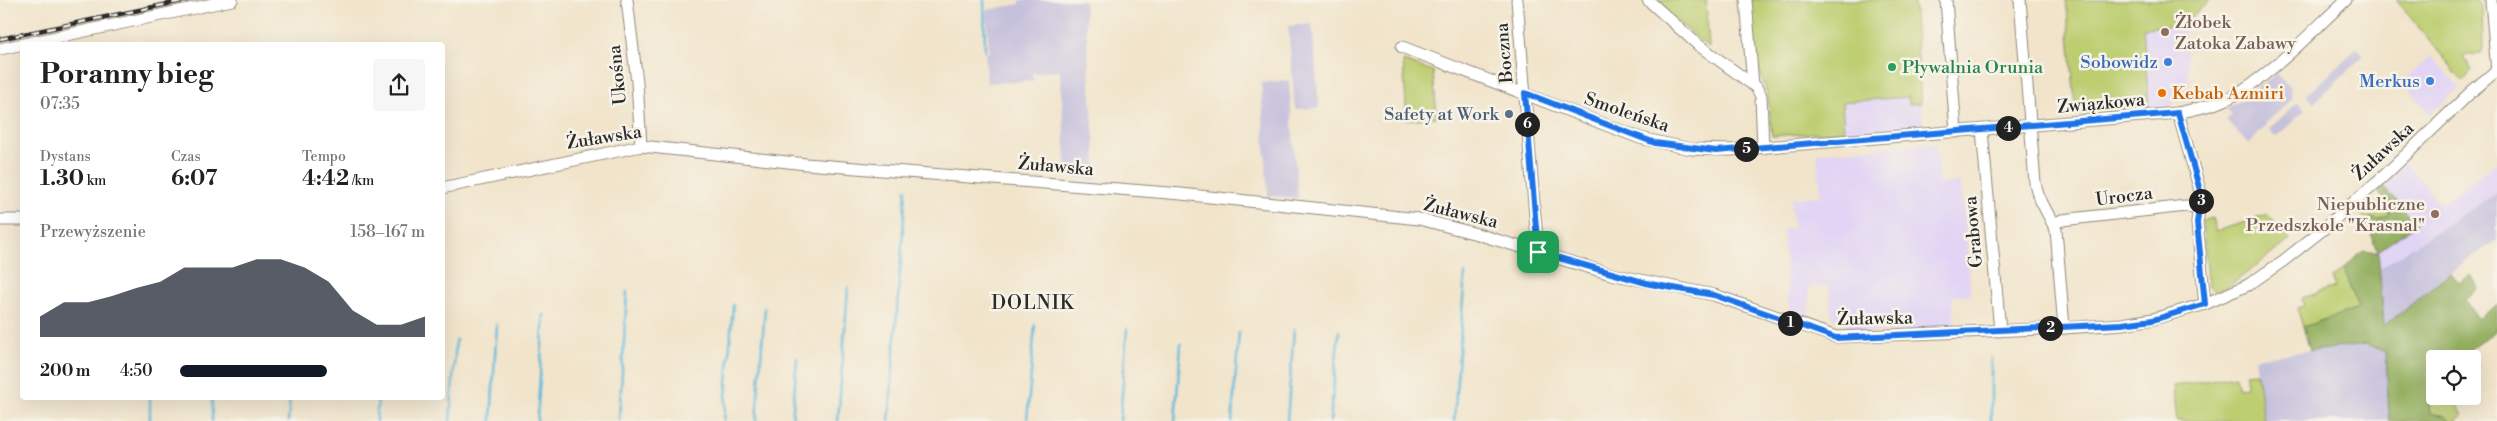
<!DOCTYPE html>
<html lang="pl">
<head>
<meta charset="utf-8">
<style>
  body { margin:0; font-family:"Libre Bodoni",serif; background:#f6f6f6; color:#202124; height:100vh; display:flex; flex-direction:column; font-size:19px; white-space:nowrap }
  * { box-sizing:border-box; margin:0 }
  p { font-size:16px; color:#757577 }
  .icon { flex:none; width:28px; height:28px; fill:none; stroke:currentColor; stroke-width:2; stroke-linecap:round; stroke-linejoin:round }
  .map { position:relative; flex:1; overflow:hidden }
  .panel { position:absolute; left:20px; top:42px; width:425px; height:358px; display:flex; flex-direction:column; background:#fff; border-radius:5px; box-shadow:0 5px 20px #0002 }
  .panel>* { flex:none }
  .tools { position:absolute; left:2426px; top:350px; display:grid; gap:10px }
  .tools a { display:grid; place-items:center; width:55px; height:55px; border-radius:5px; background:#fff; box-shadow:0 5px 20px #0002; font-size:25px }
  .pin { position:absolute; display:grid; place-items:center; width:42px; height:42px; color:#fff; margin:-21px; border-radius:10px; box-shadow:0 2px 8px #0006 }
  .km { position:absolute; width:25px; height:25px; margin:-12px; border-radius:50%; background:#222; color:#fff; font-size:14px; line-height:25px; text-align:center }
  .round { display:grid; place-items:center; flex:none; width:52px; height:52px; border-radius:5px; background:#f6f6f6 }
  .headline { display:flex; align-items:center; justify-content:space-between; height:85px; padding:0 20px }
  h1 { font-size:28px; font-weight:800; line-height:38px }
  .stats { display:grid; grid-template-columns:repeat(3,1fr); gap:8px; height:85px; padding:5px 20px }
  .stats div { display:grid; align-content:center }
  .stats b { font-size:21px; font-weight:800 }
  .stats small { font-size:14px; font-weight:400 }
  .stats p { font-size:14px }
  .chart { height:140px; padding:10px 20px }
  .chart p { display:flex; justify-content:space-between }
  .chart svg { width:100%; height:90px; margin-top:5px; fill:#111827; opacity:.7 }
  ul { padding:0 20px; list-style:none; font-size:16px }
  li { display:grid; grid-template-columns:80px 60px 1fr; align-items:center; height:38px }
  li i { height:12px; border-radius:6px; background:#111827 }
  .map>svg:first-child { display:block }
</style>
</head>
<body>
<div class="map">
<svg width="2497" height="421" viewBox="0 0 2497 421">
  <rect width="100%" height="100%" fill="#f7f3e8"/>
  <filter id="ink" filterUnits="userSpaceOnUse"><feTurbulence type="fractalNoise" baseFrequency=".02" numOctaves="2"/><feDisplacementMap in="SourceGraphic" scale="10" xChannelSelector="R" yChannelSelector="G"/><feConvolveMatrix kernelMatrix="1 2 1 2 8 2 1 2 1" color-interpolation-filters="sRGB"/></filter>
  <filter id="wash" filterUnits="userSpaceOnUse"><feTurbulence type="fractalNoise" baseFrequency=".0096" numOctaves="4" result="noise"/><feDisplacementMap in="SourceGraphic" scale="20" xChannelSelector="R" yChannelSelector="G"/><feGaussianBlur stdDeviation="1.12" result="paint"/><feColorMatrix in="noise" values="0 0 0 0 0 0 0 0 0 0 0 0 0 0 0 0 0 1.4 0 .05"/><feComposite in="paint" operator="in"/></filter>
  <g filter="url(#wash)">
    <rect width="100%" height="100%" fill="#f1e4ca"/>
    <g fill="#e1d4f4">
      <path d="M 2172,25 L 2176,28 L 2184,27 L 2191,101 L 2174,103 L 2171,107 L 2149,109 L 2143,27 Z"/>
      <path d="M 2431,56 L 2460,88 L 2430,114 L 2402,81 Z"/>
      <path d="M 1908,97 L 1909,104 L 1921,103 L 1923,127 L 1847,133 L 1847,131 L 1844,131 L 1842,103 Z"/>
      <path d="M 1936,143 L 1939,184 L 1961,182 L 1971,295 L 1952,296 L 1955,330 L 1846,333 L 1845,317 L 1832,318 L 1829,285 L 1809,287 L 1809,326 L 1801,319 L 1802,316 L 1789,311 L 1783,229 L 1793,228 L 1791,198 L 1821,196 L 1817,153 Z"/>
      <path d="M 2497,162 L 2497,193 L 2380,268 L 2378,251 L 2417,224 L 2382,186 L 2407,163 L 2441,205 Z"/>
    </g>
    <g fill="#c5c0db">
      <path d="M 1020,0 L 1084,0 L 1097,180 L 1067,176 L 1060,71 L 1032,73 L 1033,81 L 987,83 L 985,55 L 989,51 L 986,10 L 1020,4 Z"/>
      <path d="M 1312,24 L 1319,108 L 1295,109 L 1288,26 Z"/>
      <path d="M 2357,48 L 2364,55 L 2314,103 L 2306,95 Z"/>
      <path d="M 2277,73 L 2290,87 L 2292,99 L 2265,124 L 2266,126 L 2249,144 L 2226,120 L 2232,115 L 2226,108 L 2238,102 Z"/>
      <path d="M 1289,80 L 1294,149 L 1298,198 L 1268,196 L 1261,83 Z"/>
      <path d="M 2298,102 L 2305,110 L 2276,137 L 2269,129 Z"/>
      <path d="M 2497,193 L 2497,240 L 2469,259 L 2384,327 L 2380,268 Z"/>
      <path d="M 2366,344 L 2386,352 L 2389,421 L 2264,421 L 2255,358 Z"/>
    </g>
    <g fill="#bdce71" stroke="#747c4e">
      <path d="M 1652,0 L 1706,0 L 1709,48 Z"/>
      <path d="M 1749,0 L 1914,0 L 1921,103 L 1909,104 L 1908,97 L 1842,102 L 1844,131 L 1772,136 L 1768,96 L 1754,56 Z"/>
      <path d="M 2066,0 L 2210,0 L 2189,19 L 2185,17 L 2184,19 L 2186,22 L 2183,25 L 2143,28 L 2149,109 L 2076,115 Z"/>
      <path d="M 2396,0 L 2475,0 L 2482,7 L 2483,49 L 2480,53 L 2464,56 L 2471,71 L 2463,81 Z"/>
      <path d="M 1403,61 L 1433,71 L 1437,117 L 1407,120 Z"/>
      <path d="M 2383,198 L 2389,209 L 2390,215 L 2379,220 L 2370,218 L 2366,221 L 2357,211 L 2361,207 L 2367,213 Z"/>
      <path d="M 2268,215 L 2290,240 L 2228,287 L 2216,291 L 2209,287 L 2202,221 L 2212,218 L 2216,231 Z"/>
      <path d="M 2344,268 L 2358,308 L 2303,327 L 2297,308 L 2304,306 L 2302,298 L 2335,287 L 2332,278 Z"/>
      <path d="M 2257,373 L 2264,421 L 2177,421 L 2173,386 L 2236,376 L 2238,388 L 2246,387 L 2246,374 Z"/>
      <path d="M 2437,396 L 2451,396 L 2463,415 L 2457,419 L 2458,421 L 2450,421 L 2446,416 L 2430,413 L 2429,404 Z"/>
    </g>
    <path fill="#96b163" stroke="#606e47" d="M 2382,185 L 2417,224 L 2378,251 L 2384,326 L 2451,273 L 2459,283 L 2471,275 L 2479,288 L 2466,300 L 2478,319 L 2497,305 L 2497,330 L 2469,350 L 2478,368 L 2473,375 L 2472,359 L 2435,359 L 2435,396 L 2437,396 L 2429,404 L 2430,413 L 2446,416 L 2450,421 L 2389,421 L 2386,352 L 2366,344 L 2310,351 L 2303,327 L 2358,308 L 2344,268 L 2363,251 L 2378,251 L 2366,221 L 2370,218 L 2379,220 L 2390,215 L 2386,202 L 2376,190 Z"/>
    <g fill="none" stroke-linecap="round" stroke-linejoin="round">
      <g stroke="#5ebadc" stroke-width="2.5">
        <path d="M 984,0 L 985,52"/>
        <path d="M 1991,358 L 1991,421"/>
        <path d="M 150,398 L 150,421"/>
        <path d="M 212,421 L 212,398"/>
        <path d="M 288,421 L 290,398"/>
        <path d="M 376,421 L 378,398"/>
        <path d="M 450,421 L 456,340"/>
        <path d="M 491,421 L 497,324"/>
        <path d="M 537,421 L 544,314"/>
        <path d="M 619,421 L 627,292"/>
        <path d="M 724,421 L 733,305"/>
        <path d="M 756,421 L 765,308"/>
        <path d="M 792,421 L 797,358"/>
        <path d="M 838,421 L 848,288"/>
        <path d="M 889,421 L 906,189"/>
        <path d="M 1027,421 L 1035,325"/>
        <path d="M 1120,421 L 1127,329"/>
        <path d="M 1175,421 L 1181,344"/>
        <path d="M 1232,421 L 1239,332"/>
        <path d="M 1287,421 L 1294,329"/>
        <path d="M 1330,421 L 1339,331"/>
        <path d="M 1454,421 L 1465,273"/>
      </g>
    </g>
  </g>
  <g filter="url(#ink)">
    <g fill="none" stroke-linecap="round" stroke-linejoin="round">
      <g stroke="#8e887a" stroke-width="13">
        <g id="minor">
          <path d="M 627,0 L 637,82 L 641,146"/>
          <path d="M 1517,0 L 1538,252"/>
          <path d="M 1648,0 L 1697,44 L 1756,87 L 1761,96 L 1763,148"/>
          <path d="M 1746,0 L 1753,85"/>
          <path d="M 1946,0 L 1956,132"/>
          <path d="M 2020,0 L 2035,183 L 2038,195 L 2056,230 L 2064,328"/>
          <path d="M 2491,0 L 2497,72"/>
          <path d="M 1402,47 L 1640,138 L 1691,149 L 1730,150 L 2178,113 C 2194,109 2212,106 2227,99 C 2269,78 2311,32 2346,0"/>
          <path d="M 0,49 L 232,0"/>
          <path d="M 2178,113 L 2201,194 L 2197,223 L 2205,304"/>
          <path d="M 1982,130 L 2000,331"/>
          <path d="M 442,188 L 641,146 L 806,164 L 1181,194 L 1419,219 L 1477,234 L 1611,274 L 1714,295 L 1836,337 L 2064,328 L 2122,324 L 2153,319 L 2205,304 L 2248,285 L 2283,261 L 2321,231 L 2386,174 L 2471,92 L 2497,70"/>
          <path d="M 0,220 L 22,220"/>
          <path d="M 2053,224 L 2062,220 L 2186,206 L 2199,210"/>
        </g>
      </g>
      <use href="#minor" stroke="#fff" stroke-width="11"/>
      <g stroke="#2b2b2b" stroke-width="4.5">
        <path id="rail" d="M 0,39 L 187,0"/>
      </g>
      <use href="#rail" stroke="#f7f3e8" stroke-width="2.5" stroke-dasharray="8" stroke-linecap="butt"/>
    </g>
  </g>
  <g fill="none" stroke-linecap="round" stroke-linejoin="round" filter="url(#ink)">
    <g stroke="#fff" stroke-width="10">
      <path id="route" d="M 1525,93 L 1655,143 L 1716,151 L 2178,113 L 2201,194 L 2197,223 L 2205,304 L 2153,320 L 2122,324 L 1836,338 L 1714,295 L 1650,284 L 1538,252 Z"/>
    </g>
    <use href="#route" stroke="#1a73e8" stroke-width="6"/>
  </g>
  <g fill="#8d6e63" stroke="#f7f3e8" stroke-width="2">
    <circle cx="2165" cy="32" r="5"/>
    <circle cx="2435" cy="214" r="5"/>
  </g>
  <g fill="#3f7fe0" stroke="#f7f3e8" stroke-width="2">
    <circle cx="2168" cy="62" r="5"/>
    <circle cx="2430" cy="81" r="5"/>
  </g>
  <circle fill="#2e9e5b" stroke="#f7f3e8" stroke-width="2" cx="1892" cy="67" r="5"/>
  <circle fill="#e8710a" stroke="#f7f3e8" stroke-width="2" cx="2162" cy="93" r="5"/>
  <circle fill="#5c6f8a" stroke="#f7f3e8" stroke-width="2" cx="1509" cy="114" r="5"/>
  <g text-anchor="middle" stroke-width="5" stroke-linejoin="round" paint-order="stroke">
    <g font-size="18" fill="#785e54" stroke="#f7f3e8" text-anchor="start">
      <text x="2175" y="28">Żłobek<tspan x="2175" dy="21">Zatoka Zabawy</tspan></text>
      <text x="2425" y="210" text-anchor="end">Niepubliczne<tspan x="2425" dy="21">Przedszkole "Krasnal"</tspan></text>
    </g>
    <g font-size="18" fill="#2b2b2b" stroke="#f7f3e8">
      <text transform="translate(1504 53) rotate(-95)" y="6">Boczna</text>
      <text transform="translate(617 75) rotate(-96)" y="6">Ukośna</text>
      <text transform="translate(2101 103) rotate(-5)" y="6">Związkowa</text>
      <text transform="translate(1627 112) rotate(19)" y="6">Smoleńska</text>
      <text transform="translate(604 137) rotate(-9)" y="6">Żuławska</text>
      <text transform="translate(2383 151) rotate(-43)" y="6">Żuławska</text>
      <text transform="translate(1056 166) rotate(5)" y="6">Żuławska</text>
      <text transform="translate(2124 196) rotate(-7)" y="6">Urocza</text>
      <text transform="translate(1461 213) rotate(14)" y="6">Żuławska</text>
      <text transform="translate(1973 232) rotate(-95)" y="6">Grabowa</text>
      <text transform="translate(1875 318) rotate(-1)" y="6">Żuławska</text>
    </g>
    <g font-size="18" fill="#366cbe" stroke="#f7f3e8" text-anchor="end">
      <text x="2158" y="68">Sobowidz</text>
      <text x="2420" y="87">Merkus</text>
    </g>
    <g font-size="18" fill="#27864d" stroke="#f7f3e8" text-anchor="start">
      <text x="1902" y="73">Pływalnia Orunia</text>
    </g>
    <g font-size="18" fill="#c56008" stroke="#f7f3e8" text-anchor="start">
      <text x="2172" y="99">Kebab Azmiri</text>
    </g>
    <g font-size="18" fill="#4e5e75" stroke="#f7f3e8" text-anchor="end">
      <text x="1499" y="120">Safety at Work</text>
    </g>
    <g font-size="19" letter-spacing="1" fill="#2b2b2b" stroke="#f7f3e8">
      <text x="1033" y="309">DOLNIK</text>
    </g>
  </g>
</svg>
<div class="tools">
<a><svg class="icon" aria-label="locate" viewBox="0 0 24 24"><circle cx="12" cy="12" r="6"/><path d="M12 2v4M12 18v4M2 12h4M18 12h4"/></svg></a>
</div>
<div class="pin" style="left:1538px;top:252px;background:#1e9e55"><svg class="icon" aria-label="arrive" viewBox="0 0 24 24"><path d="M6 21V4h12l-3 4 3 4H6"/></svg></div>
<b class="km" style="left:1790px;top:323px">1</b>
<b class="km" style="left:2050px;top:328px">2</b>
<b class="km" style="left:2201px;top:201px">3</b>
<b class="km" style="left:2008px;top:128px">4</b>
<b class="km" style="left:1746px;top:149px">5</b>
<b class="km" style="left:1527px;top:124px">6</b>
<section class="panel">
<div class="headline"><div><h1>Poranny bieg</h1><p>07:35</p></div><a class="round"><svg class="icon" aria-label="share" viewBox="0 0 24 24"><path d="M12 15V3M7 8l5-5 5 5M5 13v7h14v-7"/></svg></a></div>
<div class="stats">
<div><p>Dystans</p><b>1.30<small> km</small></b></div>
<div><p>Czas</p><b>6:07</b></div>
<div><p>Tempo</p><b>4:42<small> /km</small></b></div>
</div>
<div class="chart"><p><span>Przewyższenie</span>158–167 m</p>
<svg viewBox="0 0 160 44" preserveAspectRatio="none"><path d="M0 44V34L10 27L20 27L30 24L40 20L50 17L60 10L70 10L80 10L90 6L100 6L110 10L120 17L130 31L140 38L150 38L160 34V44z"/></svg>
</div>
<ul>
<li><b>200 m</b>4:50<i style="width:60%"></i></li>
</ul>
</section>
</div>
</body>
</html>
